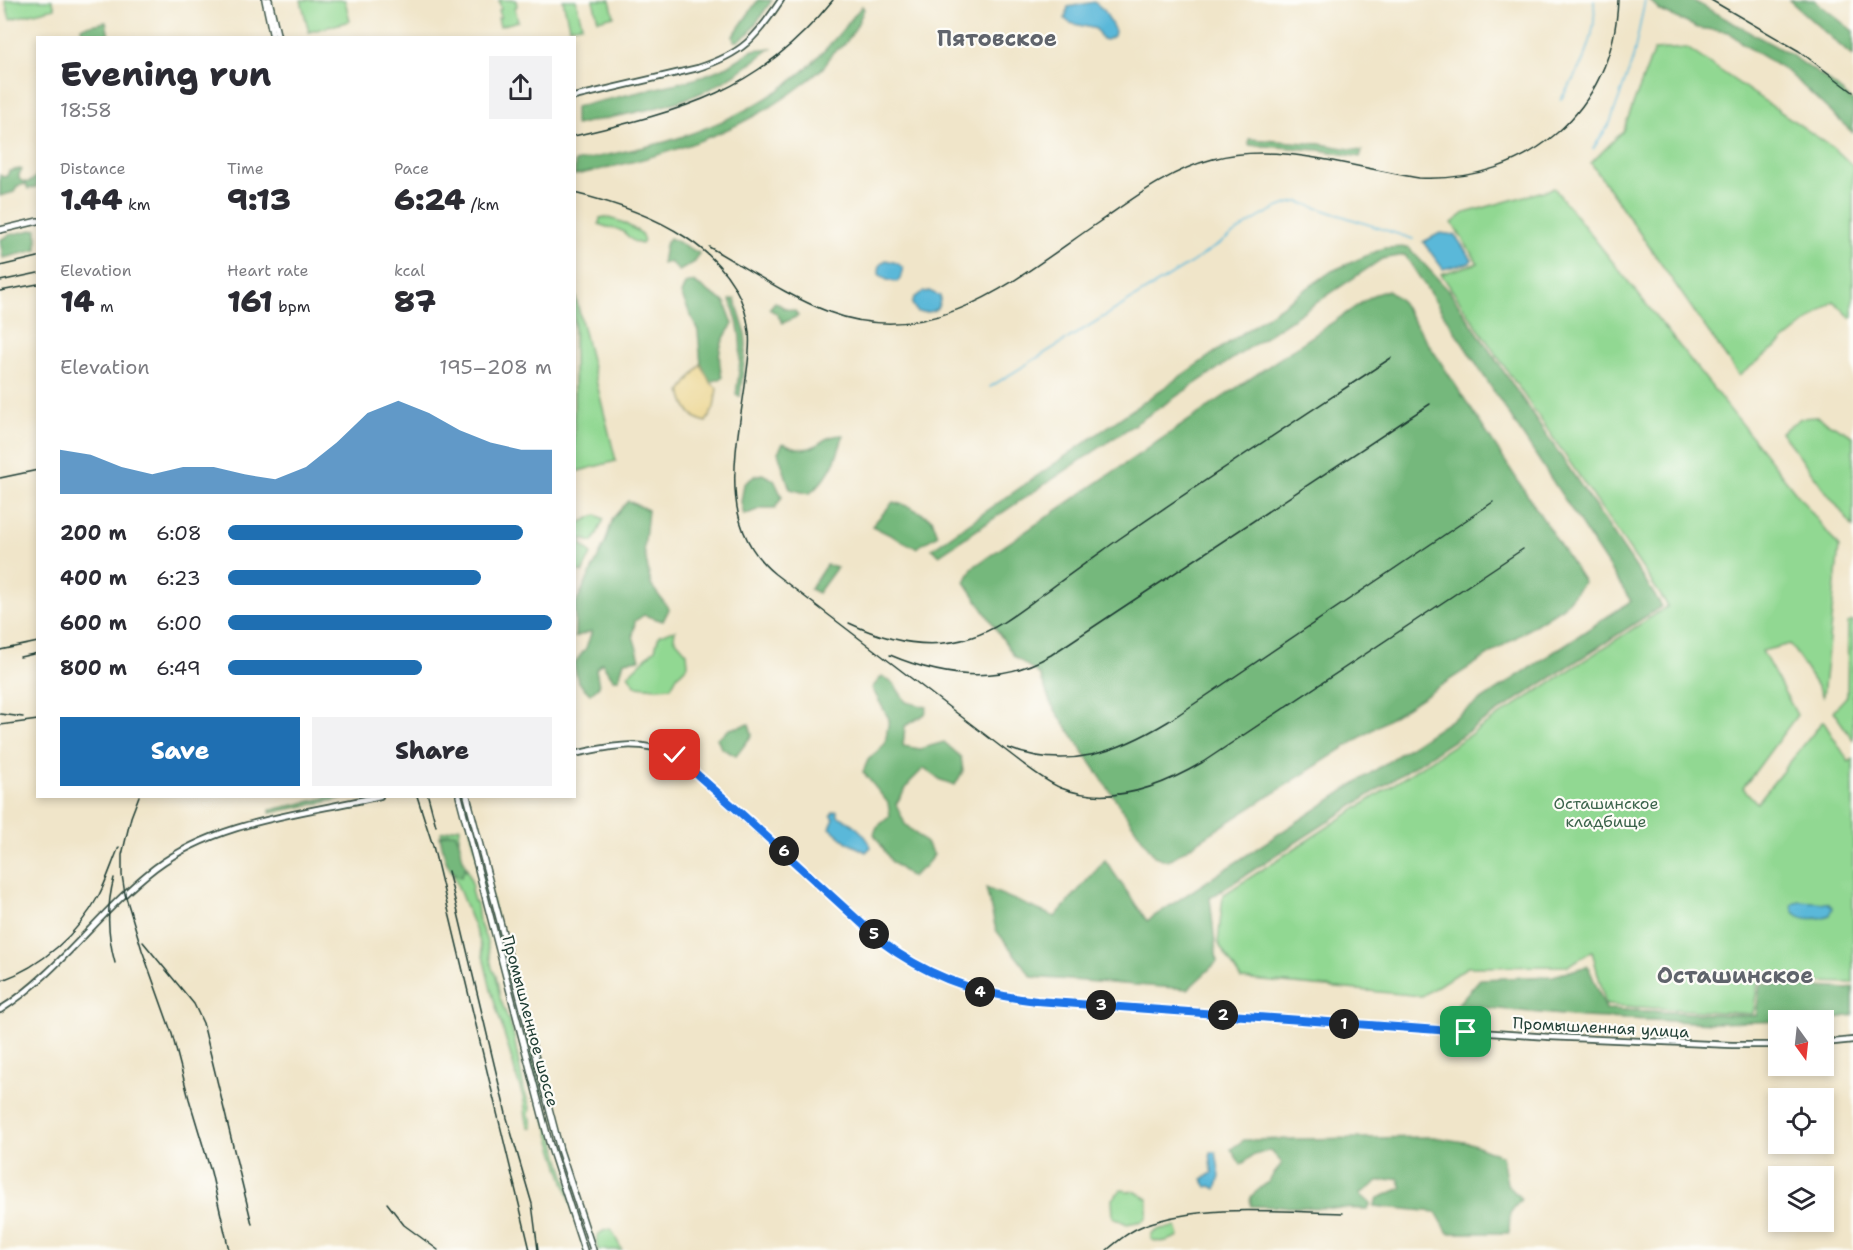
<!DOCTYPE html>
<html lang="en">
<head>
<meta charset="utf-8">
<style>
  body { margin:0; font-family:"Shantell Sans",sans-serif; background:#f2f2f3; color:#2b2b33; height:100vh; display:flex; flex-direction:column; font-size:22px; white-space:nowrap }
  * { box-sizing:border-box; margin:0 }
  p { font-size:20px; color:#7c7c81 }
  .icon { flex:none; width:33px; height:33px; fill:none; stroke:currentColor; stroke-width:2; stroke-linecap:round; stroke-linejoin:round }
  .map { position:relative; flex:1; overflow:hidden }
  .panel { position:absolute; left:36px; top:36px; width:540px; height:762px; display:flex; flex-direction:column; background:#fff; border-radius:0px; box-shadow:0 3px 9px #0003 }
  .panel>* { flex:none }
  .needle { width:39px; rotate:165deg }
  .fabs { position:absolute; left:1768px; top:1010px; display:grid; gap:12px }
  .fabs a { display:grid; place-items:center; width:66px; height:66px; border-radius:0px; background:#fff; box-shadow:0 3px 9px #0003; font-size:30px }
  .pin { position:absolute; display:grid; place-items:center; width:51px; height:51px; color:#fff; margin:-26px; border-radius:12px; box-shadow:0 3px 9px #0006 }
  .km { position:absolute; width:30px; height:30px; margin:-15px; border-radius:50%; background:#222; color:#fff; font-size:16px; line-height:30px; text-align:center }
  .round { display:grid; place-items:center; flex:none; width:63px; height:63px; border-radius:0px; background:#f2f2f3 }
  .overview { display:flex; align-items:center; justify-content:space-between; height:102px; padding:0 24px }
  h1 { font-size:33px; font-weight:800; line-height:45px }
  .figures { display:grid; grid-template-columns:repeat(3,1fr); gap:9px; height:102px; padding:6px 24px }
  .figures div { display:grid; align-content:center }
  .figures b { font-size:30px; font-weight:800 }
  .figures small { font-size:16px; font-weight:400 }
  .figures p { font-size:16px }
  .chart { height:168px; padding:12px 24px }
  .chart p { display:flex; justify-content:space-between }
  .chart svg { width:100%; height:108px; margin-top:6px; fill:#1f6fb2; opacity:.7 }
  .cta { display:flex; gap:12px; margin-top:auto; padding:12px 24px }
  .cta a { flex:1; height:69px; border-radius:0px; background:#1f6fb2; color:#fff; font-size:24px; font-weight:800; line-height:69px; text-align:center }
  .cta a+a { background:#f2f2f3; color:#2b2b33 }
  ul { padding:0 24px; list-style:none; font-size:20px }
  li { display:grid; grid-template-columns:96px 72px 1fr; align-items:center; height:45px }
  li i { height:15px; border-radius:8px; background:#1f6fb2 }
  .map>svg:first-child { display:block }
</style>
</head>
<body>
<div class="map">
<svg width="1853" height="1250" viewBox="0 0 1853 1250">
  <rect width="100%" height="100%" fill="#fdfcf7"/>
  <filter id="ink" filterUnits="userSpaceOnUse"><feTurbulence type="fractalNoise" baseFrequency=".0167" numOctaves="2"/><feDisplacementMap in="SourceGraphic" scale="12" xChannelSelector="R" yChannelSelector="G"/><feConvolveMatrix kernelMatrix="1 2 1 2 8 2 1 2 1" color-interpolation-filters="sRGB"/></filter>
  <filter id="wash" filterUnits="userSpaceOnUse"><feTurbulence type="fractalNoise" baseFrequency=".008" numOctaves="4" result="noise"/><feDisplacementMap in="SourceGraphic" scale="24" xChannelSelector="R" yChannelSelector="G"/><feGaussianBlur stdDeviation="1.35" result="paint"/><feColorMatrix in="noise" values="0 0 0 0 0 0 0 0 0 0 0 0 0 0 0 0 0 1.4 0 .05"/><feComposite in="paint" operator="in"/></filter>
  <g filter="url(#wash)">
    <rect width="100%" height="100%" fill="#f0e5c9"/>
    <g fill="#91d892" stroke="#588a63" stroke-width="1.5">
      <path d="M 5,0 L 52,0 L 55,8 L 10,19 Z"/>
      <path d="M 301,0 L 345,0 L 350,21 L 309,32 Z"/>
      <path d="M 499,0 L 516,0 L 517,6 L 515,8 L 518,21 L 500,26 L 498,18 L 501,17 L 499,10 L 501,9 Z"/>
      <path d="M 563,0 L 576,0 L 582,25 L 569,27 Z"/>
      <path d="M 593,0 L 610,0 L 614,16 L 598,20 Z"/>
      <path d="M 1687,48 L 1835,149 L 1853,166 L 1853,316 L 1851,318 L 1834,301 L 1739,376 L 1591,163 L 1623,131 L 1654,50 Z"/>
      <path d="M 1554,188 L 1839,547 L 1823,696 L 1790,644 L 1762,651 L 1797,715 L 1743,788 L 1757,803 L 1823,721 L 1849,762 L 1853,759 L 1853,983 L 1758,981 L 1753,1014 L 1606,1005 L 1592,951 L 1568,966 L 1467,967 L 1422,996 L 1241,979 L 1218,943 L 1223,895 L 1668,606 L 1441,274 L 1478,263 L 1452,223 L 1465,213 Z"/>
      <path d="M 605,217 L 622,222 L 641,233 L 644,241 L 642,244 C 629,242 629,234 620,230 C 612,227 606,228 599,224 L 600,218 Z"/>
      <path d="M 574,291 L 616,461 L 575,472 L 574,472 Z"/>
      <path d="M 1817,417 L 1853,436 L 1853,527 L 1781,432 L 1801,418 Z"/>
      <path d="M 596,515 L 604,519 L 593,542 L 579,538 L 582,545 L 591,554 L 582,573 L 575,569 L 575,525 Z"/>
      <path d="M 1853,621 L 1853,740 L 1833,711 L 1847,696 L 1848,623 Z"/>
      <path d="M 675,630 L 674,638 L 687,653 L 688,665 L 677,676 L 671,687 L 657,688 L 636,686 L 628,675 L 655,649 L 659,635 Z"/>
      <path d="M 462,797 L 465,797 L 520,1010 L 517,1011 Z"/>
      <path d="M 460,827 L 458,851 L 460,864 L 466,871 L 467,868 L 473,887 L 471,890 L 474,901 L 477,904 L 479,922 L 486,939 L 492,968 L 496,976 L 500,998 L 513,1032 L 524,1090 L 530,1107 L 529,1116 L 531,1118 L 532,1128 L 529,1127 C 524,1117 526,1107 523,1097 C 520,1086 516,1078 514,1067 L 491,990 L 479,939 L 454,877 L 441,832 Z"/>
      <path d="M 523,1035 L 527,1035 L 560,1160 L 581,1223 L 578,1224 L 553,1148 Z"/>
      <path d="M 1121,1190 L 1136,1192 L 1148,1199 L 1147,1216 L 1143,1221 L 1127,1224 L 1113,1217 L 1112,1199 Z"/>
      <path d="M 1176,1227 L 1179,1236 C 1171,1240 1159,1245 1151,1239 L 1151,1234 L 1160,1229 Z"/>
      <path d="M 611,1229 L 622,1250 L 598,1250 C 594,1238 597,1231 611,1229 Z"/>
    </g>
    <g fill="#74b87c" stroke="#4a7a58" stroke-width="1.5">
      <path d="M 758,0 L 772,0 L 750,32 L 738,41 L 734,41 L 733,36 Z"/>
      <path d="M 1649,0 L 1692,0 L 1791,55 L 1826,79 L 1853,101 L 1853,133 L 1788,72 L 1744,45 L 1729,32 L 1698,28 L 1661,11 Z"/>
      <path d="M 1789,0 L 1814,0 L 1853,31 L 1853,57 Z"/>
      <path d="M 862,6 L 864,9 C 859,22 852,38 840,48 C 838,49 835,50 833,52 C 829,56 829,61 826,64 C 820,72 810,79 802,85 C 737,136 654,159 575,175 L 575,162 C 608,154 645,149 678,138 C 729,121 783,95 820,55 C 835,40 848,23 862,6 Z"/>
      <path d="M 106,22 L 109,37 L 83,37 L 81,27 Z"/>
      <path d="M 771,48 C 748,66 724,84 696,95 C 658,110 615,116 575,125 L 575,107 L 695,79 L 728,66 L 753,50 Z"/>
      <path d="M 1249,139 L 1320,144 L 1362,151 L 1360,157 L 1319,150 L 1249,145 Z"/>
      <path d="M 20,169 L 22,170 L 19,174 L 19,179 C 27,186 34,181 37,173 L 37,187 L 28,189 L 26,184 L 17,186 L 14,192 L 0,196 L 0,175 L 3,177 L 7,176 L 9,171 Z"/>
      <path d="M 37,229 L 37,250 L 3,258 L 0,240 L 9,235 Z"/>
      <path d="M 670,238 L 699,253 L 695,262 L 679,271 L 670,262 L 662,264 L 665,245 Z"/>
      <path d="M 1408,247 L 1450,292 L 1662,606 L 1210,898 L 1217,962 L 1188,989 L 1032,977 L 996,930 L 986,888 L 1055,917 L 1105,860 L 1147,921 L 1631,601 L 1405,255 L 1382,259 L 939,555 L 932,549 L 1332,271 L 1384,248 Z"/>
      <path d="M 693,282 L 725,302 L 733,324 C 718,344 717,354 722,378 L 710,382 L 701,364 L 698,331 L 681,294 L 685,284 Z"/>
      <path d="M 1388,290 L 1400,300 L 1584,582 L 1563,607 L 1168,861 L 1154,856 L 1051,704 L 1040,675 L 1014,656 L 965,582 L 972,568 L 1373,295 Z"/>
      <path d="M 735,299 L 745,332 L 746,346 L 740,396 L 736,395 C 741,358 745,336 730,300 Z"/>
      <path d="M 775,302 L 786,309 L 795,311 L 798,316 L 783,323 L 776,313 L 769,309 Z"/>
      <path d="M 843,435 C 838,459 828,479 809,494 L 790,489 L 778,452 L 783,443 C 820,459 813,436 843,435 Z"/>
      <path d="M 762,474 L 774,480 L 782,497 L 775,508 L 762,508 L 744,515 L 741,502 L 744,484 L 755,476 Z"/>
      <path d="M 628,501 L 648,510 L 644,549 L 651,585 L 669,609 L 663,621 L 644,615 L 635,621 L 633,636 L 640,659 L 624,661 L 619,679 L 613,679 L 602,663 L 596,669 L 599,686 L 590,694 L 578,682 L 574,664 L 586,648 L 592,631 L 575,637 L 575,605 L 605,543 L 613,518 Z"/>
      <path d="M 893,502 L 910,507 L 932,519 L 938,535 L 916,548 L 872,526 Z"/>
      <path d="M 826,565 L 837,567 L 818,593 L 810,589 Z"/>
      <path d="M 882,676 L 894,684 L 906,702 L 927,707 L 925,714 L 905,726 L 903,746 L 920,749 L 944,742 L 961,757 L 963,771 L 955,785 L 941,780 L 924,768 L 910,782 L 896,804 L 905,824 L 926,843 L 934,855 L 925,866 L 911,877 L 891,861 L 874,834 L 877,827 L 890,816 L 888,803 L 863,772 L 868,760 L 885,744 L 889,719 L 872,688 Z"/>
      <path d="M 749,724 L 752,735 L 736,756 L 721,748 L 717,738 L 730,729 Z"/>
      <path d="M 334,796 L 349,797 L 270,813 L 270,810 Z"/>
      <path d="M 448,833 L 455,833 C 463,842 459,855 466,866 L 461,877 C 446,874 443,850 440,836 Z"/>
      <path d="M 1588,966 L 1606,1009 L 1756,1016 L 1760,984 L 1849,989 L 1853,987 L 1853,1015 L 1824,1020 L 1715,1023 L 1582,1017 L 1457,1005 L 1480,979 L 1553,976 Z"/>
      <path d="M 1433,1137 L 1470,1143 L 1502,1156 L 1507,1184 L 1521,1199 L 1510,1213 L 1509,1233 L 1448,1233 L 1436,1212 L 1374,1206 L 1378,1198 L 1402,1188 L 1398,1178 L 1378,1182 L 1360,1194 L 1371,1204 L 1367,1209 L 1251,1206 L 1250,1197 L 1269,1181 L 1282,1163 L 1270,1150 L 1252,1156 L 1241,1165 L 1231,1149 L 1244,1140 Z"/>
    </g>
    <path fill="#eeda9e" stroke="#868c69" stroke-width="1.5" d="M 701,364 L 710,382 L 717,388 L 714,408 L 706,422 C 691,419 684,405 681,391 Z"/>
    <g fill="#5ab8d9" stroke="#3c7a86" stroke-width="1.5">
      <path d="M 1094,2 L 1104,10 L 1115,31 L 1114,36 L 1106,40 L 1102,39 L 1096,29 L 1070,23 L 1065,19 L 1068,7 Z"/>
      <path d="M 1440,233 L 1455,235 L 1472,260 L 1469,263 L 1443,269 L 1423,242 Z"/>
      <path d="M 886,260 L 897,263 L 903,268 L 900,279 L 897,282 L 887,280 L 879,274 C 879,267 880,263 886,260 Z"/>
      <path d="M 929,291 L 940,296 C 941,312 930,313 917,312 L 912,304 L 914,298 L 921,293 Z"/>
      <path d="M 837,811 L 838,816 C 850,821 867,834 871,847 L 866,852 L 847,842 L 830,828 L 834,819 L 831,815 L 833,812 Z"/>
      <path d="M 1798,901 L 1828,903 L 1833,908 L 1830,915 C 1818,920 1793,922 1792,905 Z"/>
      <path d="M 1210,1152 L 1216,1152 L 1220,1177 L 1216,1189 L 1211,1186 L 1207,1187 L 1202,1179 L 1212,1173 Z"/>
    </g>
    <g fill="none" stroke-linecap="round" stroke-linejoin="round">
      <g stroke="#5ab8d9" stroke-width="1.5">
        <path d="M 1561,99 C 1581,68 1598,38 1594,0"/>
        <path d="M 1593,149 L 1610,123 L 1633,59 L 1645,0"/>
        <path d="M 990,387 C 1056,346 1123,305 1189,264 C 1216,248 1270,203 1299,202 L 1413,239"/>
      </g>
    </g>
  </g>
  <g filter="url(#ink)">
    <g fill="none" stroke-linecap="round" stroke-linejoin="round">
      <g stroke="#3e564a" stroke-width="8">
        <g id="tertiary">
          <path d="M 574,97 L 698,68 C 742,54 756,38 781,0"/>
          <path d="M 574,754 C 611,746 639,739 674,755 L 894,951 C 937,981 986,996 1037,1001 L 1549,1037 L 1732,1045 L 1779,1045"/>
          <path d="M 0,1010 C 60,972 99,911 155,868 C 219,820 304,814 380,796"/>
          <path d="M 1824,1043 L 1853,1040"/>
        </g>
      </g>
      <g stroke="#3e564a" stroke-width="8">
        <g id="secondary">
          <path d="M 265,0 L 273,38"/>
          <path d="M 269,0 L 278,38"/>
          <path d="M 0,230 L 38,221"/>
          <path d="M 459,796 L 549,1142 L 584,1250"/>
          <path d="M 467,796 L 560,1150 L 593,1250"/>
        </g>
      </g>
      <use href="#tertiary" stroke="#fff" stroke-width="4.5"/>
      <use href="#secondary" stroke="#fff" stroke-width="5"/>
      <g stroke="#1f3d34" stroke-width="1.5">
        <path d="M 1711,0 L 1799,51 L 1853,92"/>
        <path d="M 574,136 C 685,110 758,92 833,0"/>
        <path d="M 574,193 C 646,210 740,247 749,332 C 751,350 747,368 745,386 C 736,451 717,527 775,574 L 1022,763 C 1034,772 1047,782 1061,788 C 1110,807 1161,787 1203,762 L 1523,549"/>
        <path d="M 709,247 C 748,269 787,296 829,312 C 935,352 1017,278 1099,222 C 1135,197 1170,170 1213,159 C 1280,141 1352,168 1419,178 C 1527,183 1614,111 1618,0"/>
        <path d="M 0,266 L 38,257"/>
        <path d="M 0,281 L 38,273"/>
        <path d="M 0,291 L 38,284"/>
        <path d="M 0,478 L 38,470"/>
        <path d="M 849,623 C 887,641 931,651 972,637 C 1000,628 1022,609 1046,592 C 1070,574 1094,557 1119,539 C 1209,477 1300,418 1391,358"/>
        <path d="M 0,650 L 38,642"/>
        <path d="M 890,655 C 942,677 1000,685 1051,655 L 1430,404"/>
        <path d="M 20,657 L 38,653"/>
        <path d="M 0,714 L 23,717"/>
        <path d="M 0,725 L 38,720"/>
        <path d="M 1008,748 C 1068,771 1118,752 1169,721 L 1493,502"/>
        <path d="M 139,796 L 131,817 L 122,855 L 122,875 L 125,894 L 142,950 L 172,1034 L 189,1099 L 211,1172 L 229,1250"/>
        <path d="M 417,796 L 433,846 L 530,1250"/>
        <path d="M 428,796 L 436,826"/>
        <path d="M 448,871 L 507,1118 L 532,1204 L 538,1250"/>
        <path d="M 114,878 C 106,907 107,934 115,963"/>
        <path d="M 143,942 L 194,1004 L 203,1023 L 252,1224"/>
        <path d="M 0,981 C 42,966 78,934 99,895 C 107,880 112,863 119,847"/>
        <path d="M 387,1203 L 404,1225 L 438,1250"/>
        <path d="M 1107,1250 C 1119,1240 1131,1230 1145,1225 C 1205,1203 1281,1212 1343,1213"/>
      </g>
    </g>
  </g>
  <g fill="none" stroke-linecap="round" stroke-linejoin="round" filter="url(#ink)">
    <g stroke="#fff" stroke-width="12">
      <path id="route" d="M 675,755 L 744,816 L 882,942 C 928,977 980,995 1037,1001 L 1466,1032"/>
    </g>
    <use href="#route" stroke="#1a73e8" stroke-width="8"/>
  </g>
  <g text-anchor="middle" stroke-width="4.5" stroke-linejoin="round" paint-order="stroke">
    <g font-size="16" fill="#3c644c" stroke="#fdfcf7">
      <text x="1606" y="809">Осташинское<tspan x="1606" dy="18">кладбище</tspan></text>
    </g>
    <g font-size="16" fill="#1f3d34" stroke="#fdfcf7">
      <text transform="translate(531 1021) rotate(75)" y="6">Промышленное шоссе</text>
      <text transform="translate(1601 1027) rotate(3)" y="6">Промышленная улица</text>
    </g>
    <g font-size="22" font-weight="bold" fill="#60646c" stroke="#fdfcf7">
      <text x="997" y="46">Пятовское</text>
      <text x="1735" y="983">Осташинское</text>
    </g>
  </g>
</svg>
<div class="fabs">
<a><svg class="needle" viewBox="-14 -14 28 28"><path d="M0-13l5 13h-10z" fill="#e53935"/><path d="M0 13l5-13h-10z" fill="#7c7c81"/></svg></a>
<a><svg class="icon" aria-label="locate" viewBox="0 0 24 24"><circle cx="12" cy="12" r="6"/><path d="M12 2v4M12 18v4M2 12h4M18 12h4"/></svg></a>
<a><svg class="icon" aria-label="layers" viewBox="0 0 24 24"><path d="M12 4l9 5-9 5-9-5zM3 14l9 5 9-5"/></svg></a>
</div>
<div class="pin" style="left:1466px;top:1032px;background:#1e9e55"><svg class="icon" aria-label="arrive" viewBox="0 0 24 24"><path d="M6 21V4h12l-3 4 3 4H6"/></svg></div>
<div class="pin" style="left:675px;top:755px;background:#d93025"><svg class="icon" aria-label="check" viewBox="0 0 24 24"><path d="M5 12l5 5 9-10"/></svg></div>
<b class="km" style="left:1344px;top:1024px">1</b>
<b class="km" style="left:1223px;top:1015px">2</b>
<b class="km" style="left:1101px;top:1005px">3</b>
<b class="km" style="left:980px;top:992px">4</b>
<b class="km" style="left:874px;top:934px">5</b>
<b class="km" style="left:784px;top:851px">6</b>
<section class="panel">
<div class="overview"><div><h1>Evening run</h1><p>18:58</p></div><a class="round"><svg class="icon" aria-label="share" viewBox="0 0 24 24"><path d="M12 15V3M7 8l5-5 5 5M5 13v7h14v-7"/></svg></a></div>
<div class="figures">
<div><p>Distance</p><b>1.44<small> km</small></b></div>
<div><p>Time</p><b>9:13</b></div>
<div><p>Pace</p><b>6:24<small> /km</small></b></div>
</div>
<div class="figures">
<div><p>Elevation</p><b>14<small> m</small></b></div>
<div><p>Heart rate</p><b>161<small> bpm</small></b></div>
<div><p>kcal</p><b>87</b></div>
</div>
<div class="chart"><p><span>Elevation</span>195–208 m</p>
<svg viewBox="0 0 160 44" preserveAspectRatio="none"><path d="M0 44V26L10 28L20 33L30 36L40 33L50 33L60 36L70 38L80 33L90 23L100 11L110 6L120 11L130 18L140 23L150 26L160 26V44z"/></svg>
</div>
<ul>
<li><b>200 m</b>6:08<i style="width:91%"></i></li>
<li><b>400 m</b>6:23<i style="width:78%"></i></li>
<li><b>600 m</b>6:00<i style="width:100%"></i></li>
<li><b>800 m</b>6:49<i style="width:60%"></i></li>
</ul>
<div class="cta"><a>Save</a><a>Share</a></div>
</section>
</div>
</body>
</html>
